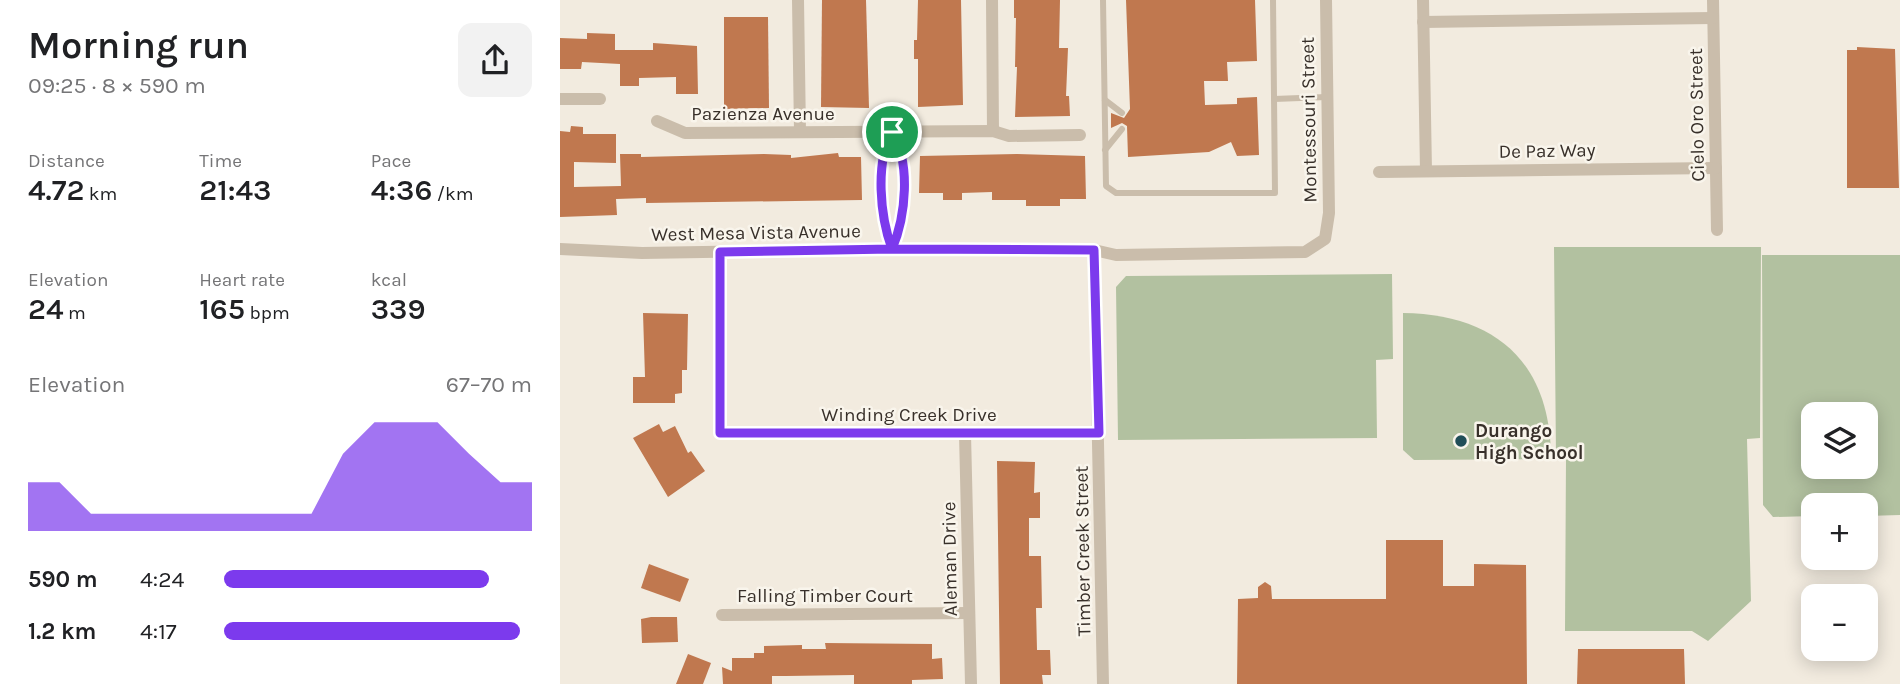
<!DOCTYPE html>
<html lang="en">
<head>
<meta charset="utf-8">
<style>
  body { margin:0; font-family:Karla,sans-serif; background:#f2f2f2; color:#202124; height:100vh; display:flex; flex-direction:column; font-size:26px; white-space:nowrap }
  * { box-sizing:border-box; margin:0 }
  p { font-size:23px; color:#757577 }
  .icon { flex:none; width:38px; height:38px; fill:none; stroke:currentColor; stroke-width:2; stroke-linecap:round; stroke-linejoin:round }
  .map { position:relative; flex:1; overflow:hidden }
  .details { display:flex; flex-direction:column; background:#fff; width:560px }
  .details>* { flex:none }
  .fabs { position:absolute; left:1241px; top:402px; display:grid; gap:14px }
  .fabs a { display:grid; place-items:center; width:77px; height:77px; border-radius:14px; background:#fff; box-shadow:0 4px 18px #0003; font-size:35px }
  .pin { position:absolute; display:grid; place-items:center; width:60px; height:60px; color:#fff; margin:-30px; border:4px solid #fff; border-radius:50%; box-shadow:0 2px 7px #0007 }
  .round { display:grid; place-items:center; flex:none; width:74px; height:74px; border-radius:14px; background:#f2f2f2 }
  .headline { display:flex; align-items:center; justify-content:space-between; height:119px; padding:0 28px }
  h1 { font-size:38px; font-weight:600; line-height:52px }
  .stats { display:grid; grid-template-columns:repeat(3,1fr); gap:10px; height:119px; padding:7px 28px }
  .stats div { display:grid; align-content:center }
  .stats b { font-size:30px; font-weight:600 }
  .stats small { font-size:19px; font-weight:400 }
  .stats p { font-size:19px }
  .chart { height:196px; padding:14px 28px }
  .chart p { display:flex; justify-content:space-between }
  .chart svg { width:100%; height:126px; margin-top:7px; fill:#7c3aed; opacity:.7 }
  ul { padding:0 28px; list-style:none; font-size:23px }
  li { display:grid; grid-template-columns:112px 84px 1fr; align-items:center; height:52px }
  li i { height:18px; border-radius:9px; background:#7c3aed }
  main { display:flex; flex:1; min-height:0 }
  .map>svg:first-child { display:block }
</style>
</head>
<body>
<main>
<section class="details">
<div class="headline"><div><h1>Morning run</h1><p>09:25 · 8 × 590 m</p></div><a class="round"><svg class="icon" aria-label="share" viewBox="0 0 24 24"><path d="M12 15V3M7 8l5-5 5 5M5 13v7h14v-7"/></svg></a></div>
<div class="stats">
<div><p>Distance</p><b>4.72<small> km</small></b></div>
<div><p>Time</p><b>21:43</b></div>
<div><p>Pace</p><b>4:36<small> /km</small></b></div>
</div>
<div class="stats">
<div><p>Elevation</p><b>24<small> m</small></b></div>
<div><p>Heart rate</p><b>165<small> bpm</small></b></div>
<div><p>kcal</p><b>339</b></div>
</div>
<div class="chart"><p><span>Elevation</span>67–70 m</p>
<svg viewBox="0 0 160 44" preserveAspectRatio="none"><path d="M0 44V27L10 27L20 38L30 38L40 38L50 38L60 38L70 38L80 38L90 38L100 17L110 6L120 6L130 6L140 17L150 27L160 27V44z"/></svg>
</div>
<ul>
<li><b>590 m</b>4:24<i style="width:86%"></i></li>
<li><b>1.2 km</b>4:17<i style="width:96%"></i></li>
</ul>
</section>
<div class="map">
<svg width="1340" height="684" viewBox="0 0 1340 684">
  <rect width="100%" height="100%" fill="#f2ebdf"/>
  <g fill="#b2c1a0" fill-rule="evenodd">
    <path d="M 994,247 L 1201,247 L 1200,438 L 1187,439 L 1191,601 L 1148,641 L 1132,631 L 1005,631 L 1006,458 L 996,456 Z"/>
    <path d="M 1202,255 L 1340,255 L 1340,515 L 1306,516 L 1306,506 L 1253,506 L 1253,516 L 1213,517 L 1203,505 ZM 1253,415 L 1306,415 L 1306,467 L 1253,467 Z"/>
    <path d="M 832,274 L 833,359 L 816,360 L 817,438 L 558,440 L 556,287 L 566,276 Z"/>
    <path d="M 843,313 C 936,314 991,363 991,459 L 854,460 L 843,450 Z"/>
  </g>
  <g fill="#c0784f">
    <path d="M 262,0 L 306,0 L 309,108 L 261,107 Z"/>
    <path d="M 358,0 L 401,0 L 403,105 L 358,107 L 358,59 L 354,59 L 354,40 L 357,40 Z"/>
    <path d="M 454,0 L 500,0 L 499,48 L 508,48 L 506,96 L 509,96 L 510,116 L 455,117 L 457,67 L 455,67 L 456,18 L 454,18 Z"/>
    <path d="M 566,0 L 695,0 L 697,61 L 667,62 L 668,81 L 644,81 L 645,105 L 677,104 L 677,98 L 697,97 L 699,155 L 677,156 L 671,142 L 649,152 L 568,157 L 567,126 L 562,123 L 551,128 L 551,113 L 564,118 L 570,109 Z"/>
    <path d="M 164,17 L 208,17 L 209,108 L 164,109 Z"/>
    <path d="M 27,33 L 55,34 L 55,50 L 93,50 L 93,43 L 137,46 L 138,94 L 116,94 L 116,77 L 79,78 L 79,86 L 60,86 L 60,64 L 22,62 L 21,69 L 0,69 L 0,38 L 27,39 Z"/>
    <path d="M 1297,47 L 1335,49 L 1339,188 L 1287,188 L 1287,50 L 1297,50 Z"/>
    <path d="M 11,126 L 23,127 L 23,134 L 56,134 L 56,163 L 14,162 L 14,187 L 61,186 L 60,154 L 81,154 L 81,157 L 204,154 L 231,155 L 231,158 L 278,153 L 279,157 L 301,157 L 302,200 L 86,203 L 86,198 L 56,199 L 57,215 L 0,217 L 0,131 L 10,132 Z"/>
    <path d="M 457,154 L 525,156 L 526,199 L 500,199 L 500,206 L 466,206 L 466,200 L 432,200 L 432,192 L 402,193 L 402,200 L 383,200 L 383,193 L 359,193 L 360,156 Z"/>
    <path d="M 83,313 L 128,314 L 127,370 L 122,370 L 122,393 L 115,394 L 115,403 L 73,403 L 73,377 L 85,377 Z"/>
    <path d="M 99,424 L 103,432 L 115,426 L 128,453 L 131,451 L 145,471 L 108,497 L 73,438 Z"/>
    <path d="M 437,461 L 475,462 L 474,493 L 480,492 L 480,518 L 469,518 L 469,556 L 481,556 L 482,608 L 476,608 L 477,650 L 490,650 L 491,675 L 482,675 L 483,684 L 440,684 Z"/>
    <path d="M 826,540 L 883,540 L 883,586 L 914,586 L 914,564 L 966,565 L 967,684 L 677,684 L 678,599 L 698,598 L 698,587 L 705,582 L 711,586 L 712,599 L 826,599 Z"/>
    <path d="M 89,564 L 129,579 L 120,602 L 81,588 Z"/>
    <path d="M 91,617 L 117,617 L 118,642 L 82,643 L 81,619 Z"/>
    <path d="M 265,643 L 372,644 L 372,659 L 382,658 L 383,679 L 352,680 L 352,684 L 294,684 L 294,675 L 226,676 L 212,676 L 212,684 L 163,684 L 162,667 L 172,671 L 172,658 L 194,658 L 194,653 L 204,653 L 204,646 L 242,645 L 242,649 L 266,649 Z"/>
    <path d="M 1018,649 L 1124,649 L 1125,684 L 1017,684 Z"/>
    <path d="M 128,654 L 151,663 L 143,684 L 116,684 Z"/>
  </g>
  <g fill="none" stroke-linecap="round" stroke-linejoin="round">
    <g stroke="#cabdab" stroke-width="6">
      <path d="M 543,0 L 546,186 L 556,193 L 715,193 L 713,0"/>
      <path d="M 714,99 L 767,97"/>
      <path d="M 545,100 L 562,113"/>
      <path d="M 545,150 L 562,129"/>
    </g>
    <g stroke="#cabdab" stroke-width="12">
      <path d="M 238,0 L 240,132"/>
      <path d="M 432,0 L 433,131"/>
      <path d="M 863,0 L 866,171"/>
      <path d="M 1153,0 L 1157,230"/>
      <path d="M 863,22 L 1153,18"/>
      <path d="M 0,99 L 40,99"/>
      <path d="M 97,121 L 125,133 L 433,131 L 449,136 L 520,135"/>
      <path d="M 332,132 C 351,163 346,216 332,249"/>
      <path d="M 332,132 C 315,164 320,216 332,249"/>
      <path d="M 819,172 L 1156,168"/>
      <path d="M 0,249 L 82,253 L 332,249 L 534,250 L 556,255 L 745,252 L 765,239 L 769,213 L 766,0"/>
      <path d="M 534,250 L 543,684"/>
      <path d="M 160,252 L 160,433 L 539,433"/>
      <path d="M 405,434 L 411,684"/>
      <path d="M 162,615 L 409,613"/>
    </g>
  </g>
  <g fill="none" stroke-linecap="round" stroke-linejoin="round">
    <g stroke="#fff" stroke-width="14">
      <path id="route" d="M 332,132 C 315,163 320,216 332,249 L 160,252 L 160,433 L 539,433 L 534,250 L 332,249 C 346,216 351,163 332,132"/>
    </g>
    <use href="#route" stroke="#7c3aed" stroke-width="9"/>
  </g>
  <circle fill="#214e58" stroke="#f9f5ec" stroke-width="2.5" cx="901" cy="441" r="7"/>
  <g text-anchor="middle" stroke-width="5" stroke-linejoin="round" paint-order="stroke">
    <g font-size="19" fill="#38302a" stroke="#f9f5ec">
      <text x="203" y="120">Pazienza Avenue</text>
      <text transform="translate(1136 115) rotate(-91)" y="7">Cielo Oro Street</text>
      <text transform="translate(748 120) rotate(-91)" y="7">Montessouri Street</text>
      <text transform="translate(987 150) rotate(-1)" y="7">De Paz Way</text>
      <text transform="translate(196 232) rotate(-1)" y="7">West Mesa Vista Avenue</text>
      <text x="349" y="421">Winding Creek Drive</text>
      <text transform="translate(522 551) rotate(-91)" y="7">Timber Creek Street</text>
      <text transform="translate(389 559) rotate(-91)" y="7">Aleman Drive</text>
      <text x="265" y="602">Falling Timber Court</text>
    </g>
    <g font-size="19" font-weight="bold" fill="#38302a" stroke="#f9f5ec" text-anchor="start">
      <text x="915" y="437">Durango<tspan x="915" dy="22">High School</tspan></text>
    </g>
  </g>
</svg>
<div class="fabs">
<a><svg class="icon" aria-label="layers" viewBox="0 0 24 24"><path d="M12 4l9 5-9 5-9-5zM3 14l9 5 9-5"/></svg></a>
<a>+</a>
<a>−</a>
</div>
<div class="pin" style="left:332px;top:132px;background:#1e9e55"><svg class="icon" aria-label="arrive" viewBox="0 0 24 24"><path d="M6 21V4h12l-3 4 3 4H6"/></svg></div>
</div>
</main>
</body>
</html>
